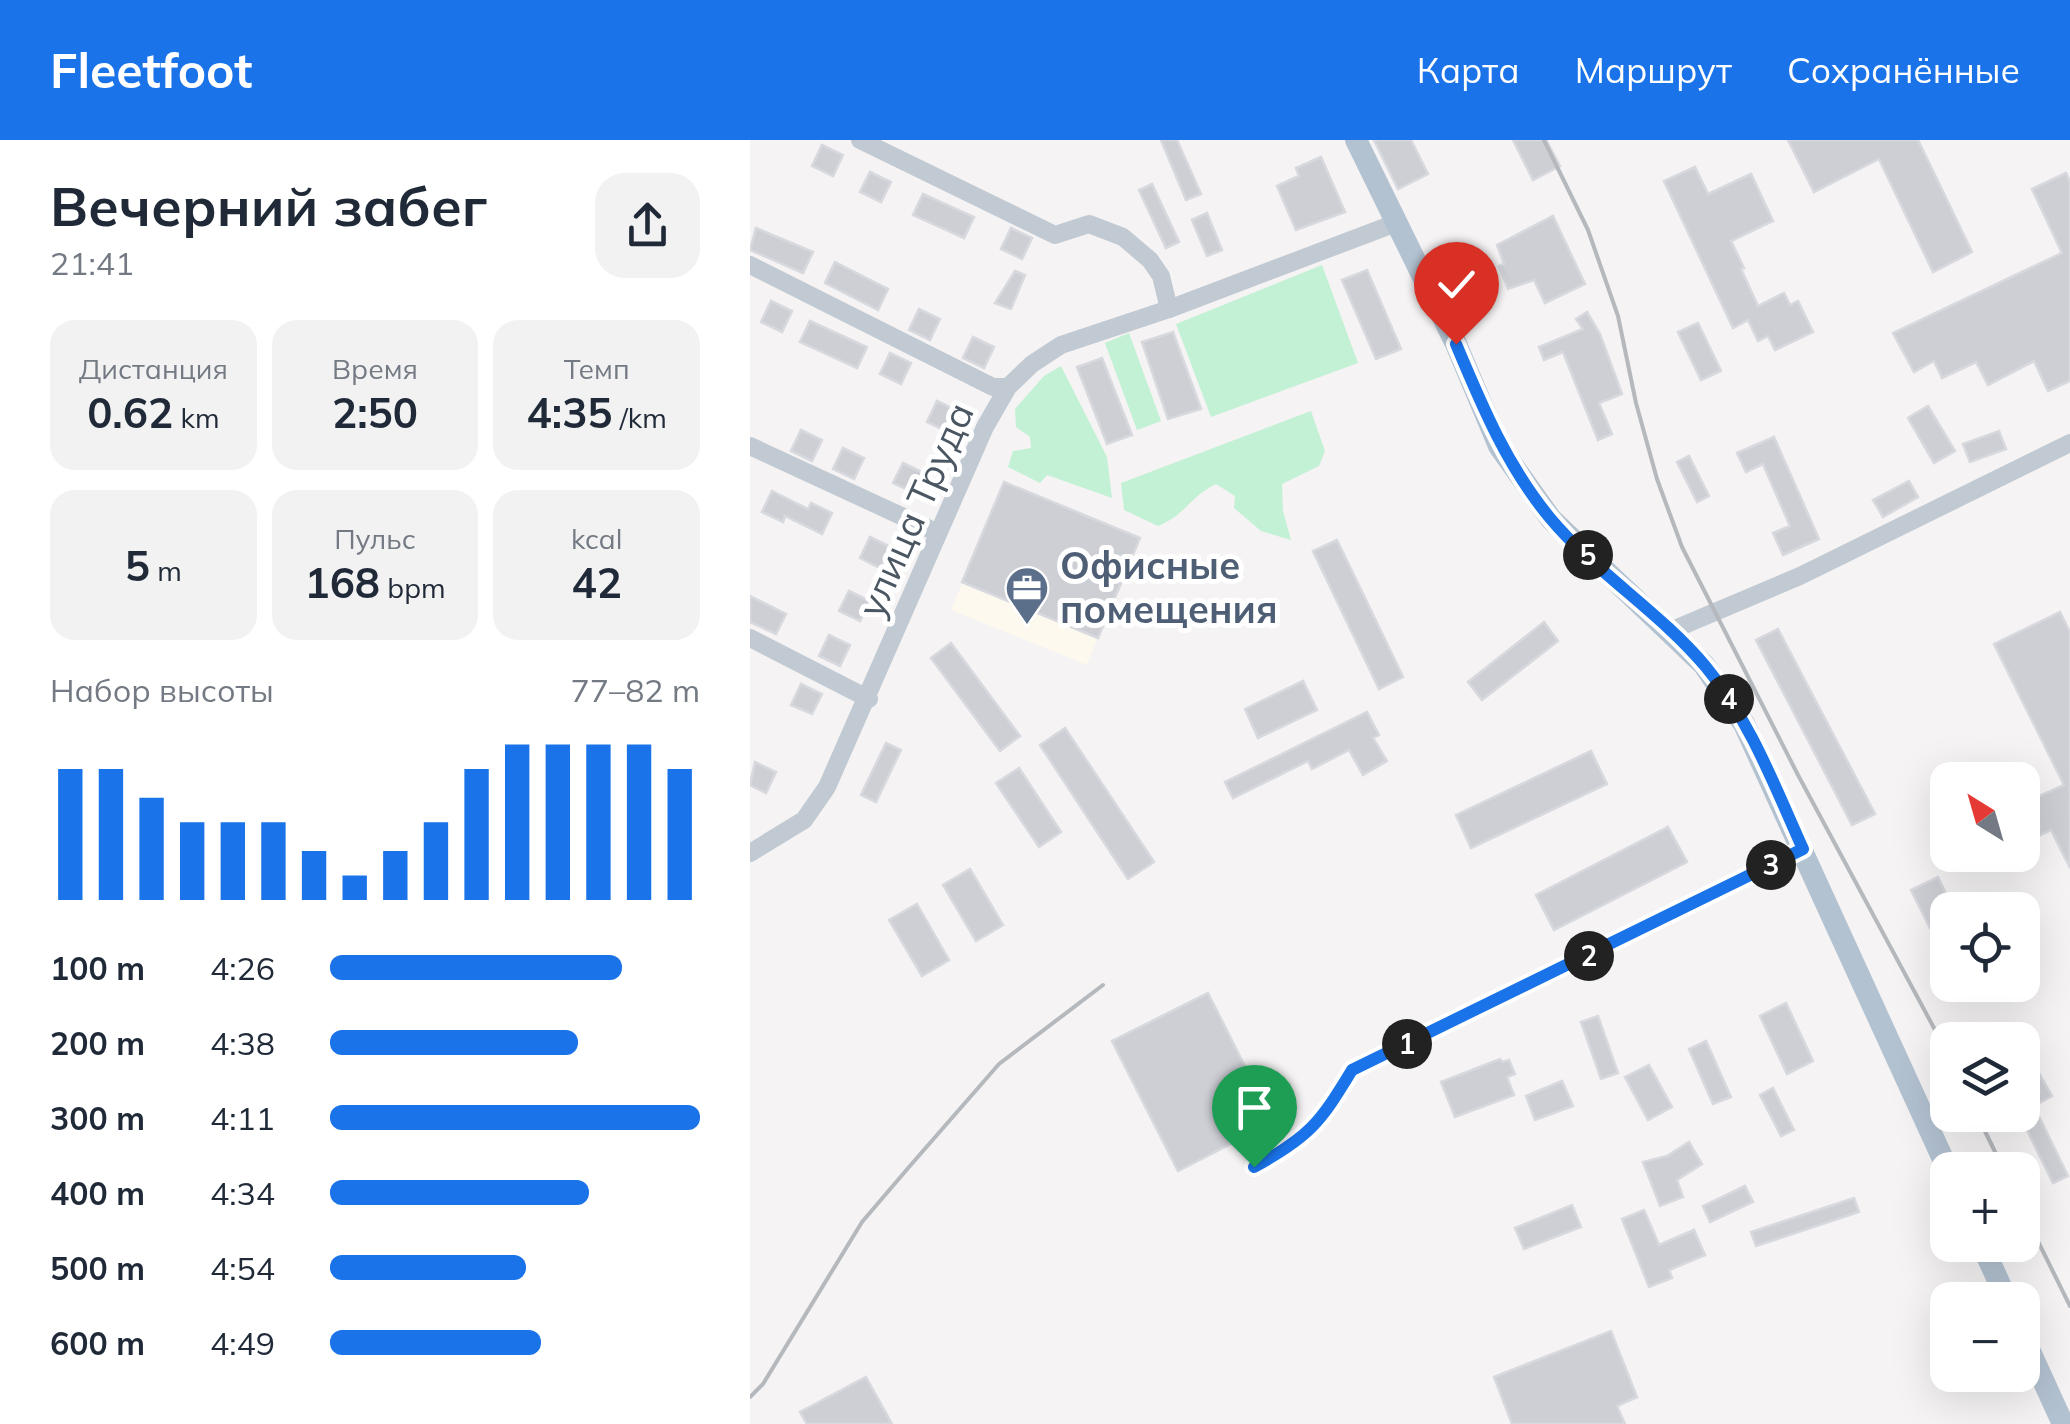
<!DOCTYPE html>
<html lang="ru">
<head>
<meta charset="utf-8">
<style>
  body { margin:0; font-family:Mulish,sans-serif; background:#f2f2f3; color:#1f2937; height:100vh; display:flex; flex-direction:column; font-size:38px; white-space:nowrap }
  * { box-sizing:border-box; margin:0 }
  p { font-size:32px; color:#747a83 }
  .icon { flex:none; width:55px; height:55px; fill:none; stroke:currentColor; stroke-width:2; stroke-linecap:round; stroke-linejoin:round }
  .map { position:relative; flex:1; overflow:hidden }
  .side { display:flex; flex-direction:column; background:#fff; width:750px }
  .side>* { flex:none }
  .needle { width:65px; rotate:323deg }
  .tools { position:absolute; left:1180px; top:622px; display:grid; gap:20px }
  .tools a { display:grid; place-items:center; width:110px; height:110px; border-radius:20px; background:#fff; box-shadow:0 10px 40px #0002; font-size:50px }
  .pin { position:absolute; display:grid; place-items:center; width:85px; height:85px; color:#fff; margin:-102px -42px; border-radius:50% 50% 50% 0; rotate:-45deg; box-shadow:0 0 10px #0007 }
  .pin .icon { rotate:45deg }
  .km { position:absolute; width:50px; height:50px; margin:-25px; border-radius:50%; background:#222; color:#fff; font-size:28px; line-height:50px; text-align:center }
  .round { display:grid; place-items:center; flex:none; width:105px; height:105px; border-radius:30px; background:#f2f2f3 }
  .headline { display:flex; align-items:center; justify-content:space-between; height:170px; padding:0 50px }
  h1 { font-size:55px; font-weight:700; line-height:75px }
  .metrics { display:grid; grid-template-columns:repeat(3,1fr); gap:15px; height:170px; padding:10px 50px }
  .metrics div { display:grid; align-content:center; border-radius:25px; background:#f2f2f3; text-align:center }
  .metrics b { font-size:42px; font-weight:700 }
  .metrics small { font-size:28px; font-weight:400 }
  .metrics p { font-size:28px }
  .chart { height:280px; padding:20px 50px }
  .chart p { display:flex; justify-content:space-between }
  .chart svg { width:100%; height:180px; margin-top:10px; stroke:#1a73e8; stroke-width:6 }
  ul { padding:0 50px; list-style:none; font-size:32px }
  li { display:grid; grid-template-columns:160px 120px 1fr; align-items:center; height:75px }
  li i { height:25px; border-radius:12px; background:#1a73e8 }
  header { display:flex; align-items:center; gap:60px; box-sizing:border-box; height:140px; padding:0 50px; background:#1a73e8; color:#fff }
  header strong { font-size:48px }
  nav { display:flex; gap:55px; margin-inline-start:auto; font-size:35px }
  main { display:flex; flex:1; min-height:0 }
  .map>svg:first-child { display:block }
</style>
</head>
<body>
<header>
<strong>Fleetfoot</strong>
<nav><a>Карта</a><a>Маршрут</a><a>Сохранённые</a></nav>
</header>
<main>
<section class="side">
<div class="headline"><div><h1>Вечерний забег</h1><p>21:41</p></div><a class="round"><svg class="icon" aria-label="share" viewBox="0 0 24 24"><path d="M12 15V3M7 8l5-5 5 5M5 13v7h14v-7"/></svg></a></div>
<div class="metrics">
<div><p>Дистанция</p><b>0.62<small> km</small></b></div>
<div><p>Время</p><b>2:50</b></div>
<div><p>Темп</p><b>4:35<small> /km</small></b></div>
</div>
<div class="metrics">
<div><b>5<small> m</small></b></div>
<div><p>Пульс</p><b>168<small> bpm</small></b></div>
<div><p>kcal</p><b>42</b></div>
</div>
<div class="chart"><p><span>Набор высоты</span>77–82 m</p>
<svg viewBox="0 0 160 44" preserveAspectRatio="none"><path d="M5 44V12M15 44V12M25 44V19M35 44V25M45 44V25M55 44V25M65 44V32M75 44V38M85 44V32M95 44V25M105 44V12M115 44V6M125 44V6M135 44V6M145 44V6M155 44V12"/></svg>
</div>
<ul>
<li><b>100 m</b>4:26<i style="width:79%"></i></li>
<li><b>200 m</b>4:38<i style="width:67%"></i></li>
<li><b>300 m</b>4:11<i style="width:100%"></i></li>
<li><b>400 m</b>4:34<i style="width:70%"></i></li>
<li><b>500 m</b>4:54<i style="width:53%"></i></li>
<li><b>600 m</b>4:49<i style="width:57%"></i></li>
</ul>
</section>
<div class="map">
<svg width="1320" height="1284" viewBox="0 0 1320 1284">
  <rect width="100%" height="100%" fill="#f5f3f3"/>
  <path fill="#fdf9ef" d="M 212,444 L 347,498 L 337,525 L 201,470 Z"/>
  <g fill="#c3f1d5">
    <path d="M 572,125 L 608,223 L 461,277 L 426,184 Z"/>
    <path d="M 379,193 L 411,281 L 387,290 L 355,203 Z"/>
    <path d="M 311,226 L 357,317 L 362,358 L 297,335 L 290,343 L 258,327 L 263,311 L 281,308 L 280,297 L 266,287 L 265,269 L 294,236 Z"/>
    <path d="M 561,271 L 575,311 L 569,326 L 532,344 L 533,371 L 541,400 L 511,391 L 484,368 L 485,356 L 466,344 C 439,357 437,374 408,386 L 374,370 L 371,343 Z"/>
  </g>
  <g fill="#cdcfd5" stroke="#d7d9de" stroke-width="2.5">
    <path d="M 411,0 L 427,0 L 451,54 L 436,60 Z"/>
    <path d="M 624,0 L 661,0 L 678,34 L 648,49 Z"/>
    <path d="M 763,0 L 796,0 L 810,26 L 783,40 Z"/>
    <path d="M 1038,0 L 1168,0 L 1222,112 L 1183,132 L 1129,19 L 1064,52 Z"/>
    <path d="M 72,5 L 93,15 L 83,36 L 62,26 Z"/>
    <path d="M 571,17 L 595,72 L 546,90 L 527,46 L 549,36 L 546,28 Z"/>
    <path d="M 945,27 L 958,54 L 1001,34 L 1023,81 L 981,101 L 994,128 L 991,129 L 1008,166 L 1034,153 L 1040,165 L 1048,161 L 1063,192 L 1025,210 L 1018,196 L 1008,201 L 998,180 L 983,188 L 914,41 Z"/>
    <path d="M 120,32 L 141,42 L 131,62 L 110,52 Z"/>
    <path d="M 1316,33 L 1320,42 L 1320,241 L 1298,251 L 1284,221 L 1238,245 L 1226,222 L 1192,238 L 1184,221 L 1164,232 L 1143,193 L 1312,113 L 1282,49 Z"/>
    <path d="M 402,44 L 429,102 L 416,108 L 389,50 Z"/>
    <path d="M 173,54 L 224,77 L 214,98 L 163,75 Z"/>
    <path d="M 457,73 L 472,110 L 457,116 L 442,80 Z"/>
    <path d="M 803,76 L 835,144 L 795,163 L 784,140 L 758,149 L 749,126 L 754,124 L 747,105 Z"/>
    <path d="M 6,88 L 63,112 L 53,133 L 0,110 Z"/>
    <path d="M 261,88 L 282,98 L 272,119 L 251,109 Z"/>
    <path d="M 719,120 L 740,163 L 717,174 L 696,130 Z"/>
    <path d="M 85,122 L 138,149 L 128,170 L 75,143 Z"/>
    <path d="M 617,130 L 651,209 L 626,219 L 592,140 Z"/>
    <path d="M 265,131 L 275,135 L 261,169 L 245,163 Z"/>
    <path d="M 21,161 L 42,171 L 32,192 L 11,182 Z"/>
    <path d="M 169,169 L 190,179 L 180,200 L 159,190 Z"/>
    <path d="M 837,172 L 850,194 L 872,254 L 849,263 L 862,294 L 848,300 L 813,212 L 794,220 L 789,207 L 833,189 L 826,179 Z"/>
    <path d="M 60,181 L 117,207 L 107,228 L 50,202 Z"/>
    <path d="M 948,183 L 971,231 L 951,240 L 928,192 Z"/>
    <path d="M 423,192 L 451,269 L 418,279 L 392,202 Z"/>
    <path d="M 223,197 L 244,207 L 234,228 L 213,218 Z"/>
    <path d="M 140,213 L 161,223 L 151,244 L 130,234 Z"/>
    <path d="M 352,218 L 382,295 L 357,304 L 327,227 Z"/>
    <path d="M 187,261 L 208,271 L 198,292 L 177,282 Z"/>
    <path d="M 1178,266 L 1205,311 L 1184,323 L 1158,278 Z"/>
    <path d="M 51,290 L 72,300 L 62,321 L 41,311 Z"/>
    <path d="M 1249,291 L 1256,309 L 1220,322 L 1213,304 Z"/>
    <path d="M 1024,297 L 1069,399 L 1033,415 L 1023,393 L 1040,386 L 1013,324 L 996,332 L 987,313 Z"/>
    <path d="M 93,308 L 114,318 L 104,339 L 83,329 Z"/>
    <path d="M 939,316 L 959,356 L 947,362 L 927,322 Z"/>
    <path d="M 153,323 L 174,333 L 164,353 L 143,343 Z"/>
    <path d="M 1159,341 L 1168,357 L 1133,377 L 1123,360 Z"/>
    <path d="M 254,342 L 390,398 L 348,498 L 212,442 Z"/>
    <path d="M 22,351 L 58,369 L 61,363 L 82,373 L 72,394 L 35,376 L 33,382 L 12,372 Z"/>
    <path d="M 120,397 L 141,407 L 130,428 L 110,418 Z"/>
    <path d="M 587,400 L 653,537 L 629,549 L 563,411 Z"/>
    <path d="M 99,451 L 120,461 L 110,481 L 89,471 Z"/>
    <path d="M 0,456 L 36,474 L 26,494 L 0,482 Z"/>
    <path d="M 1310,472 L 1320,492 L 1320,728 L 1301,690 L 1272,704 L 1272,664 L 1314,645 L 1244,504 Z"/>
    <path d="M 794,482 L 808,501 L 732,560 L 718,542 Z"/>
    <path d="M 1028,489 L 1125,674 L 1102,685 L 1006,500 Z"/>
    <path d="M 79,495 L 100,505 L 90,526 L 69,516 Z"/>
    <path d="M 201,503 L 270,596 L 250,611 L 181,518 Z"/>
    <path d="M 553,541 L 567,570 L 508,598 L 495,569 Z"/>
    <path d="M 51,544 L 72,554 L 62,574 L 41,565 Z"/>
    <path d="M 617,572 L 629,595 L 623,598 L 637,621 L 613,635 L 599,610 L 562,629 L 558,621 L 483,658 L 475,642 Z"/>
    <path d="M 315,588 L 404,722 L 378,739 L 290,605 Z"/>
    <path d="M 136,603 L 151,610 L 126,662 L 111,655 Z"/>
    <path d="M 841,611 L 857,644 L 721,708 L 706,675 Z"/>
    <path d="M 5,622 L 26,632 L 16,653 L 0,645 Z"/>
    <path d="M 269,628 L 311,692 L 289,707 L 246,643 Z"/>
    <path d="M 918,687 L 937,722 L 804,790 L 786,755 Z"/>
    <path d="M 220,729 L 253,785 L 226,801 L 193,745 Z"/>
    <path d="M 1188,737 L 1204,770 L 1198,770 L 1198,780 L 1180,788 L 1161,750 Z"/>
    <path d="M 167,764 L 199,820 L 172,836 L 139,780 Z"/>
    <path d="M 458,853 L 523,982 L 428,1031 L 362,901 Z"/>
    <path d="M 1036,863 L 1063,921 L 1037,934 L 1010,876 Z"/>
    <path d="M 848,876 L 868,933 L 851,939 L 831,882 Z"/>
    <path d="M 956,901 L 981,957 L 963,964 L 939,909 Z"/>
    <path d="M 750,919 L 752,922 L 759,920 L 765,934 L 757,937 L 764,955 L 705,977 L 691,942 Z"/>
    <path d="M 1281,919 L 1302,956 L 1284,966 L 1318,1036 L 1303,1043 L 1272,980 L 1272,924 Z"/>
    <path d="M 899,925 L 922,967 L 898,980 L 875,937 Z"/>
    <path d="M 812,941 L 823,966 L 785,980 L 776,956 Z"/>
    <path d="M 1023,948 L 1044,990 L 1031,996 L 1010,955 Z"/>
    <path d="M 939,1002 L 952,1024 L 927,1040 L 933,1057 L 910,1066 L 893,1022 L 917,1016 Z"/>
    <path d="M 995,1046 L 1003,1062 L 960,1082 L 953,1066 Z"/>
    <path d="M 1104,1058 L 1109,1072 L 1006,1106 L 1001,1092 Z"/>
    <path d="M 822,1065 L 831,1087 L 774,1109 L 765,1088 Z"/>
    <path d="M 894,1070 L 909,1105 L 944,1090 L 955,1115 L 919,1130 L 922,1138 L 899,1147 L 872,1079 Z"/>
    <path d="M 861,1191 L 887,1257 L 867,1266 L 875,1284 L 762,1284 L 744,1237 Z"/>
    <path d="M 116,1237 L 142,1284 L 57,1284 L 50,1272 Z"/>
  </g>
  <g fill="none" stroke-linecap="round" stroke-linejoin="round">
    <g stroke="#c1cad2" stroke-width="18">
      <path d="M 110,0 L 305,95 L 339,84 L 373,97 L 400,120 L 411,136 L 419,169"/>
      <path d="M 0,125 L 243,247 L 258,247"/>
      <path d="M 0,306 L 188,393"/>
      <path d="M 920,491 L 1050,436 L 1320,303"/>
      <path d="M 0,498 L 119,559"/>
      <path d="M 0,713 L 54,680 L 77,647 L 235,287 L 258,247 L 282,224 L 311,205 L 419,169 L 646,83"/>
      <path d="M 504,1027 C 559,997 570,983 602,930 L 1053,709"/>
    </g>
    <g stroke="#b3c2d1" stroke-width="22">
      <path d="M 606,0 L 706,204 L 749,306 L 801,379 L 954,525 L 994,584 L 1198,1030"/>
      <path d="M 1232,1105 L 1257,1160"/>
      <path d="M 1272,1194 L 1313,1284"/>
    </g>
    <g stroke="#b5b8bd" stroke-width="4">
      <path d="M 794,0 L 838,90 L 868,176 L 886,263 L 907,339 L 932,407 L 1048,635 L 1198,914"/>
      <path d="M 1227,975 L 1254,1030"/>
      <path d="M 1272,1069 L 1320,1166"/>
      <path d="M 0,1257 L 13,1244 L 112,1082 L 159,1027 L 249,924 L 353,845"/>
    </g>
  </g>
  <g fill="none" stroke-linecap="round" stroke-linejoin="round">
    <g stroke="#fff" stroke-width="20">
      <path id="route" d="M 504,1027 C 559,997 570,983 602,930 L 1053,709 C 1025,647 1000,580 956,527 C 910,472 846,433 800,378 C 757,326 732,266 706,204"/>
    </g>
    <use href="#route" stroke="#1a73e8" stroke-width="12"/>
  </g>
  <defs>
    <g id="office-pin" transform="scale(2.25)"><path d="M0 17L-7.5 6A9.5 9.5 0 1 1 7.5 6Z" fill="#5c6f8a" stroke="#fff"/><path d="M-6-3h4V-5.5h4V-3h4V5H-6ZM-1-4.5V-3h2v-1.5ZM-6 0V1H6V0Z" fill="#fff"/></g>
  </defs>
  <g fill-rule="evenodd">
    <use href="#office-pin" x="277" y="448"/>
  </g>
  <g text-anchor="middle" stroke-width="10" stroke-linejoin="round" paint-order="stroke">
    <g font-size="38" fill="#4a5661" stroke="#fff">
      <text transform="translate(166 370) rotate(-66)" y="13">улица Труда</text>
    </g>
    <g font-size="38" font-weight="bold" fill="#4e5e75" stroke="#fff" text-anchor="start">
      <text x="310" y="439">Офисные<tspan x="310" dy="44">помещения</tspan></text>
    </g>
  </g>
</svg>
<div class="tools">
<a><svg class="needle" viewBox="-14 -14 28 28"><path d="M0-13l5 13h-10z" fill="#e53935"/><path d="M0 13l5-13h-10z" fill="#747a83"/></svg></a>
<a><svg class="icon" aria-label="locate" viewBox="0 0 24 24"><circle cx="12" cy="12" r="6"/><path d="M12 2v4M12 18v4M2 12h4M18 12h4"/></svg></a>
<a><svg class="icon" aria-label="layers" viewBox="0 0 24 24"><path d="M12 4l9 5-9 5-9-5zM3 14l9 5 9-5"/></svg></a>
<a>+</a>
<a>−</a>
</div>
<div class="pin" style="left:504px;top:1027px;background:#1e9e55"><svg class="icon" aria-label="arrive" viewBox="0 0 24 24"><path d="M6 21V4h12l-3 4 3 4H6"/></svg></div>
<div class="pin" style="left:706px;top:204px;background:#d93025"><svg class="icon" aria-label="check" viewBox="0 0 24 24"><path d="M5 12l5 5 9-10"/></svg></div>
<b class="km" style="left:657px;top:904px">1</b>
<b class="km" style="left:839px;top:816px">2</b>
<b class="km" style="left:1021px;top:725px">3</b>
<b class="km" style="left:979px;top:559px">4</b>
<b class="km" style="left:838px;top:415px">5</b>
</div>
</main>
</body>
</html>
